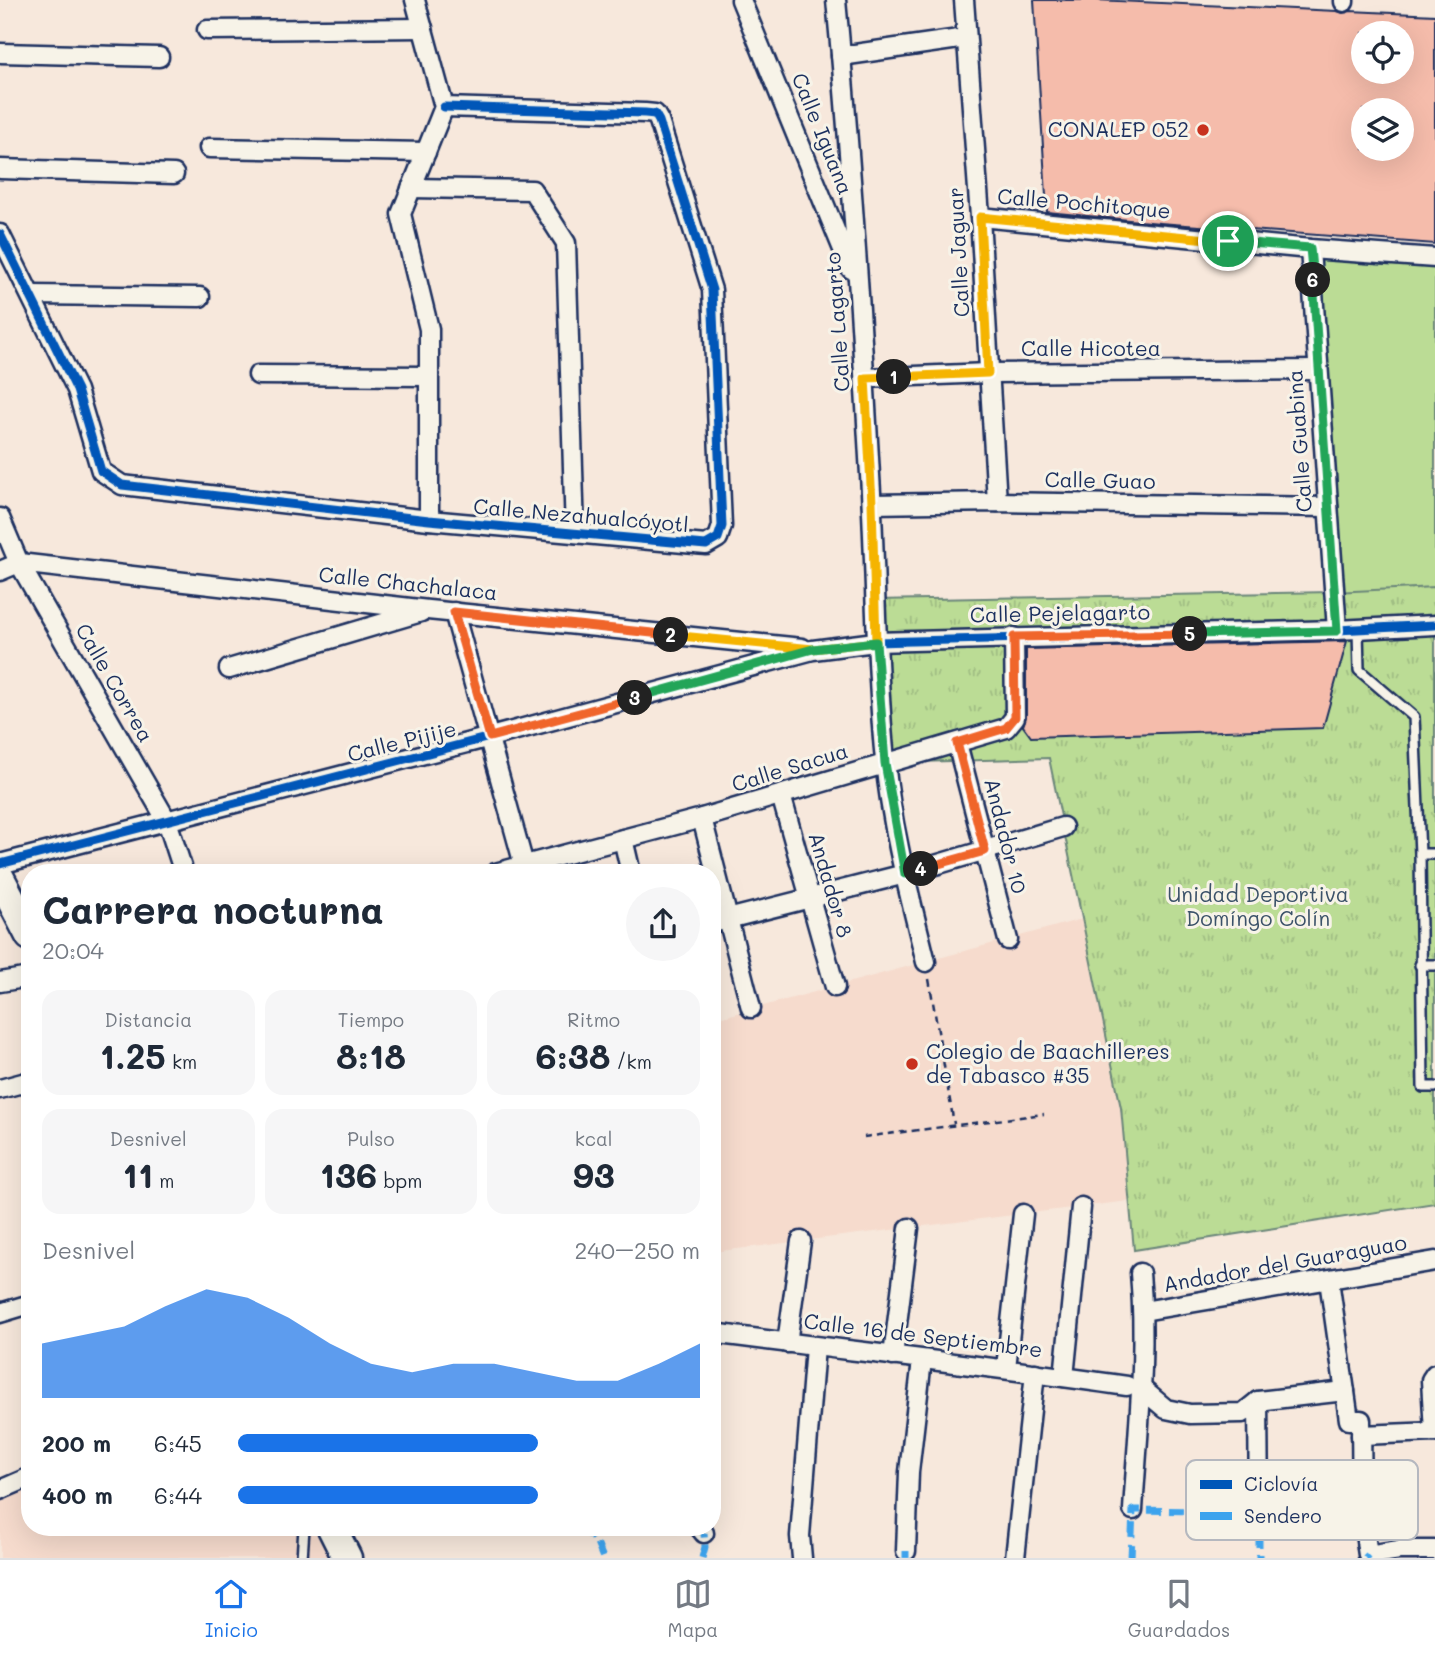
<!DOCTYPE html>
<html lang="es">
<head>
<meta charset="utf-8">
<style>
  body { margin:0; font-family:Mali,sans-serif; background:#f6f6f7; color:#1f2937; height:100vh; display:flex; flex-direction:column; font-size:26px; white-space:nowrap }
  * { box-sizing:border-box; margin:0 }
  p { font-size:23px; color:#747a83 }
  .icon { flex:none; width:38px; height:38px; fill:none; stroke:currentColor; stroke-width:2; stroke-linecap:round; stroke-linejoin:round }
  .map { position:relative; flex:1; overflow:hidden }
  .details { position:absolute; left:21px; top:864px; width:700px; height:672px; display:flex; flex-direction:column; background:#fff; border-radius:28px; box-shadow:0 7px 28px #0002 }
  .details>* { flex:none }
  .tools { position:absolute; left:1351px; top:21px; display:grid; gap:14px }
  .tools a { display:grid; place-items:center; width:63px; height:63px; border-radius:50%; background:#fff; box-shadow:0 7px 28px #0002; font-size:35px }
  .pin { position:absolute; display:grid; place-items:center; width:60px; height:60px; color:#fff; margin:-30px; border:4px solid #fff; border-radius:50%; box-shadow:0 2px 7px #0007 }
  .km { position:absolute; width:35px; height:35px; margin:-18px; border-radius:50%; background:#222; color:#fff; font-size:19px; line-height:35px; text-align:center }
  .round { display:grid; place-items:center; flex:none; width:74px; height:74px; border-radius:37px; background:#f6f6f7 }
  .summary { display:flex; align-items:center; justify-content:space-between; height:119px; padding:0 21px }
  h1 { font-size:38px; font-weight:800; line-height:52px }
  .metrics { display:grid; grid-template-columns:repeat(3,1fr); gap:10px; height:119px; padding:7px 21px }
  .metrics div { display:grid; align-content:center; border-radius:18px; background:#f6f6f7; text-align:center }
  .metrics b { font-size:35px; font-weight:800 }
  .metrics small { font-size:19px; font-weight:400 }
  .metrics p { font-size:19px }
  .chart { height:196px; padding:14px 21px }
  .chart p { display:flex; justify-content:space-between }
  .chart svg { width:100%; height:126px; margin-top:7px; fill:#1a73e8; opacity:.7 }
  ul { padding:0 21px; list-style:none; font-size:23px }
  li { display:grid; grid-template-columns:112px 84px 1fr; align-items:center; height:52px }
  li i { height:18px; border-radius:9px; background:#1a73e8 }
  .menu { display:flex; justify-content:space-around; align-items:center; height:98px; border-top:2px solid #e0e1e3; background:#fff; font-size:19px; color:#747a83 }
  .menu a { display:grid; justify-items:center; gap:4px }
  .menu .active { color:#1a73e8 }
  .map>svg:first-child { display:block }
</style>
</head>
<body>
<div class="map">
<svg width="1435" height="1558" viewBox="0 0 1435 1558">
  <defs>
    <pattern id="park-tufts" width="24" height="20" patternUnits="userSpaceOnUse" patternTransform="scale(1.75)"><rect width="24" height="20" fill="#bbdc95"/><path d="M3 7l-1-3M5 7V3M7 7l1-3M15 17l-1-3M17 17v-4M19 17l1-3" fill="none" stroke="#a0bd83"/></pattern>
  </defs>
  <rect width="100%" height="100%" fill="#f7e8dc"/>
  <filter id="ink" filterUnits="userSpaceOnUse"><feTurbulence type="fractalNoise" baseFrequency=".0143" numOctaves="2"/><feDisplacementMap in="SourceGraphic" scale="14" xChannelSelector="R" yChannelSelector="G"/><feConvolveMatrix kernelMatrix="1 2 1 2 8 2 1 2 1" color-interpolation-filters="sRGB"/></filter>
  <g filter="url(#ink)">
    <g fill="#f6dbcd">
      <path d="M 1082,919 L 1121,1108 L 1129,1201 L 712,1252 L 712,1020 Z"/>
      <path d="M 30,1477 L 30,1528 L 332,1528 L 347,1558 L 0,1558 L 0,1490 Z"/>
    </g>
    <path fill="#bbdc95" stroke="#6b867a" stroke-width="2" d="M 1310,249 L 1435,258 L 1435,625 L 1337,630 Z"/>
    <path fill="url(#park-tufts)" stroke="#6b867a" stroke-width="2" d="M 1435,587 L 1435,1203 L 1134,1250 L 1121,1108 L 1049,758 L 885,763 L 874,600 L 1334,592 Z"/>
    <g fill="#f5bcab" stroke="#1b2f5e" stroke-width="2" fill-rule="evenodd">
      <path d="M 1034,0 L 1096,0 L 1337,11 L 1343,13 L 1350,11 L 1435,15 L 1435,244 L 1160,223 L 1047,212 ZM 1363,33 L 1402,33 L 1402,72 L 1363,72 ZM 1363,110 L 1402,110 L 1402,149 L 1363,149 Z"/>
      <path d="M 1347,641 L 1323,728 L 1031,737 L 1023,726 L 1026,717 L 1026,649 Z"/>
    </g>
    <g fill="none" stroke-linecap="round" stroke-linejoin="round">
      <g stroke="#1b2f5e" stroke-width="14">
        <g id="service">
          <path d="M 1358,629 L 1359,670 L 1414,717 L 1420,854 L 1423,1087 L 1435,1087"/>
          <path d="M 1420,854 L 1435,854"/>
          <path d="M 1420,965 L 1435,965"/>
          <path d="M 302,1558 L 304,1528"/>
        </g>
      </g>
      <g stroke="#1b2f5e" stroke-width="23">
        <g id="minor">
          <path d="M 415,0 L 444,107 L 401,214 L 429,329 L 429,520"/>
          <path d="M 741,0 L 851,269"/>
          <path d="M 836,0 C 851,158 861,316 870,475 C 876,570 875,665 885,760 C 891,826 910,897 926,962"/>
          <path d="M 964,0 L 980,217 L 997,502"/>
          <path d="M 1344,0 L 1344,2"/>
          <path d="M 207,30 L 423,28"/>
          <path d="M 0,53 L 159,57"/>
          <path d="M 841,56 L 966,38"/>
          <path d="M 209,148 L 426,152"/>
          <path d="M 0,169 L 174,174"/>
          <path d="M 411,188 L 532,190 L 566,243 L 575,533"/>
          <path d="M 980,217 L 1310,249 L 1435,258"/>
          <path d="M 0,234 L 77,390 L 101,471 L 122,485 L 429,520 L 706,545 L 718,538 L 722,526 L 712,290 L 659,121 L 655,114 L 645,113 L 444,107"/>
          <path d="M 1310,249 L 1337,630"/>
          <path d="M 32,295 L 200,297"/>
          <path d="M 258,375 L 429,376"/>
          <path d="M 865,378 L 988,373 L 1318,370"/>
          <path d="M 872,504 L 997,502 L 1328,507"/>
          <path d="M 0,518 L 19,563 L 167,821 L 184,873"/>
          <path d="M 0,571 L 19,563 L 428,610 L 802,648"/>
          <path d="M 454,612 L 524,865"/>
          <path d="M 229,669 L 421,612"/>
          <path d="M 957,743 L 1008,940"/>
          <path d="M 781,795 L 835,987"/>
          <path d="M 702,818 L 751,1008"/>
          <path d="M 623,839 L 631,873"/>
          <path d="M 0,864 L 490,737 L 813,650 L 875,642 L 1337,630 L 1435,625"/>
          <path d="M 495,873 L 702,818 L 1006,728 L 1015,717 L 1014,637"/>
          <path d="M 712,923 L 905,874 L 1063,827"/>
          <path d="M 0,982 L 30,977"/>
          <path d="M 0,1089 L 30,1081"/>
          <path d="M 1329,1280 L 1349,1420 L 1361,1420 L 1362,1513 L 1368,1555 L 1399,1550 L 1435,1550"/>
          <path d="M 1143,1311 L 1435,1261"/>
          <path d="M 0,1313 L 30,1304"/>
          <path d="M 712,1333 C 851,1351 989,1366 1127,1386"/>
          <path d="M 787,1343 L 801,1241"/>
          <path d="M 893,1356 L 909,1228"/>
          <path d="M 1006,1368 L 1023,1214"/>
          <path d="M 1064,1377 L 1081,1207"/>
          <path d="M 1141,1388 L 1166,1409 L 1190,1414 L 1243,1413 L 1258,1401 L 1345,1391"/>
          <path d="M 1258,1401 L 1259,1512"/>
          <path d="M 1434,1432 L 1431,1380 L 1435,1374"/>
          <path d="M 1361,1435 L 1435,1432"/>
          <path d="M 0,1490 L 30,1477"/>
          <path d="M 1133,1510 C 1138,1431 1147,1352 1140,1273"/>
          <path d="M 700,1528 L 704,1533"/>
          <path d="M 906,1551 L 909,1472 L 922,1360"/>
          <path d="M 802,1558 L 800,1536 L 815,1347"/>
          <path d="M 1015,1558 L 1035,1373"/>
        </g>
      </g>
      <g stroke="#1b2f5e" stroke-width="33">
        <g id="primary">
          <path d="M 0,878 L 30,936"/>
          <path d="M 332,1528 L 347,1558"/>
        </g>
      </g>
      <g stroke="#1b2f5e" stroke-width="2.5" stroke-dasharray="7 5" stroke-linecap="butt">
        <path d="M 929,979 L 954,1124"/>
        <path d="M 864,1137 L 1044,1114"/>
      </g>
      <use href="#service" stroke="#f7f3e8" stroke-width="9"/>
      <use href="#minor" stroke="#f7f3e8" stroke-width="18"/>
      <use href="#primary" stroke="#f7f3e8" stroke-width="28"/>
      <g stroke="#3da3ed" stroke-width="7" stroke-dasharray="14 7" stroke-linecap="butt">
        <path d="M 1259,1512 L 1259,1558"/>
        <path d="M 584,1528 L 596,1541 L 603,1558"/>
        <path d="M 906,1551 L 906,1558"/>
        <path d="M 702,1558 L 705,1547 L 704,1533"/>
        <path d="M 1131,1558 L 1133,1510 L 1362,1513"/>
        <path d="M 1365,1558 L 1368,1555"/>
      </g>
      <g stroke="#f7f3e8" stroke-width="13">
        <g id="cycleway">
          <path d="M 0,234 L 77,390 L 101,471 L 122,485 L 429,520 L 706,545 L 718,538 L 722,526 L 712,290 L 659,121 L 655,114 L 645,113 L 444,107"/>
          <path d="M 0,864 L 490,737 L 813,650 L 875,642 L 1337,630 L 1435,625"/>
        </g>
      </g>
      <use href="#cycleway" stroke="#0057b8" stroke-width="9"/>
    </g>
  </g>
  <g fill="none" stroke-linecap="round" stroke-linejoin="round" filter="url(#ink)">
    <g stroke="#fff" stroke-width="14">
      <path id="split-1" d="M 894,377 L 988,373 L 980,217 L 1228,241"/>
    </g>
    <g stroke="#fff" stroke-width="14">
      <path id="split-2" d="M 671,635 L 813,649 L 876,642 L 872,503 L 865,378 L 894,377"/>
    </g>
    <g stroke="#fff" stroke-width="14">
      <path id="split-3" d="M 635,698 L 490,737 L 454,612 L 671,635"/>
    </g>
    <g stroke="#fff" stroke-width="14">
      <path id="split-4" d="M 635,698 L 813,649 L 876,642 L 885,763 L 905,874 L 921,869"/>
    </g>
    <g stroke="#fff" stroke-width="14">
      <path id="split-5" d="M 921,869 L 985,851 L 957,743 L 1006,728 L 1015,717 L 1014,637 L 1190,634"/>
    </g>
    <g stroke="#fff" stroke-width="14">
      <path id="split-6" d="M 1190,634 L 1337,631 L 1313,280"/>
    </g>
    <g stroke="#fff" stroke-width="14">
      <path id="split-7" d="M 1228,241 L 1310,248 L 1313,280"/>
    </g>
    <use href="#split-1" stroke="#f5b400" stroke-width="9"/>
    <use href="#split-2" stroke="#f5b400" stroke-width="9"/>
    <use href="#split-3" stroke="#f0652b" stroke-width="9"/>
    <use href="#split-4" stroke="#22a559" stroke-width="9"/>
    <use href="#split-5" stroke="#f0652b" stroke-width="9"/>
    <use href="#split-6" stroke="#22a559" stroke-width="9"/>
    <use href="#split-7" stroke="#22a559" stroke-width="9"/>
  </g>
  <g fill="#c8321e" stroke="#f7f3e8" stroke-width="2.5">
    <circle cx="1203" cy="130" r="7"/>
    <circle cx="912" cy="1064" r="7"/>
  </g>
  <g text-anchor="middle" stroke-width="6" stroke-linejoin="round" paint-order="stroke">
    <g font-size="21" fill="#1b2f5e" stroke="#f7f3e8" text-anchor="end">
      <text x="1189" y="137">CONALEP 052</text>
      <text x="926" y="1059" text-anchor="start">Colegio de Baachilleres<tspan x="926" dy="24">de Tabasco #35</tspan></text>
    </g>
    <g font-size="21" fill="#1b2f5e" stroke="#f7f3e8">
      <text transform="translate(822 134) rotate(68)" y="7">Calle Iguana</text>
      <text transform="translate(1084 204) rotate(5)" y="7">Calle Pochitoque</text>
      <text transform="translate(959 252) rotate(-93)" y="7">Calle Jaguar</text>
      <text transform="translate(838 322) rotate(-94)" y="7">Calle Lagarto</text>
      <text x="1091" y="356">Calle Hicotea</text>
      <text transform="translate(1300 441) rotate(-94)" y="7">Calle Guabina</text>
      <text transform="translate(1100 481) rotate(1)" y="7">Calle Guao</text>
      <text transform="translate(581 516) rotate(5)" y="7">Calle Nezahualcóyotl</text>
      <text transform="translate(408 584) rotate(6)" y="7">Calle Chachalaca</text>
      <text transform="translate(1060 614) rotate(-1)" y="7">Calle Pejelagarto</text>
      <text transform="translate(114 683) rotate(60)" y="7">Calle Correa</text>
      <text transform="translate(402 742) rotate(-14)" y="7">Calle Pijije</text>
      <text transform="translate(790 768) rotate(-17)" y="7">Calle Sacua</text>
      <text transform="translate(1005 836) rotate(76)" y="7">Andador 10</text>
      <text transform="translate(830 885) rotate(74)" y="7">Andador 8</text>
      <text transform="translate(1285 1264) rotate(-10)" y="7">Andador del Guaraguao</text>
      <text transform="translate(923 1336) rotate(7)" y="7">Calle 16 de Septiembre</text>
    </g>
    <g font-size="21" fill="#3b5269" stroke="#f7f3e8">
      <text x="1258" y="902">Unidad Deportiva<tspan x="1258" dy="24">Domíngo Colín</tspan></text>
    </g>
  </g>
  <rect x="1186" y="1460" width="232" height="80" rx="10" fill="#f7f3e8" stroke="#b5b8bf" stroke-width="2"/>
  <rect x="1200" y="1480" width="32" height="9" fill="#0057b8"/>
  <rect x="1200" y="1512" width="32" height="8" fill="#3da3ed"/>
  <g font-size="19" fill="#1b2f5e">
    <text x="1244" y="1491">Ciclovía</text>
    <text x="1244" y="1523">Sendero</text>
  </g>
</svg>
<div class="tools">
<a><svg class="icon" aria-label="locate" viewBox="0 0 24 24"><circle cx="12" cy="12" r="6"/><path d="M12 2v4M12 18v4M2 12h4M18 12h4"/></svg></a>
<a><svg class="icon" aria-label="layers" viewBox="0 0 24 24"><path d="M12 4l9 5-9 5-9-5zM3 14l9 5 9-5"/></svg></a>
</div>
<div class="pin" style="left:1228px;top:241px;background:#1e9e55"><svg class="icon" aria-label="arrive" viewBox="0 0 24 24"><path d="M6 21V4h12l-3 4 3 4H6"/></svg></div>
<b class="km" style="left:894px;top:377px">1</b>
<b class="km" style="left:671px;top:635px">2</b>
<b class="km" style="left:635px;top:698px">3</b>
<b class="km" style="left:921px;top:869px">4</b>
<b class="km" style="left:1190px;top:634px">5</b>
<b class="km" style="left:1313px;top:280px">6</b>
<section class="details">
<div class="summary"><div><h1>Carrera nocturna</h1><p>20:04</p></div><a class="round"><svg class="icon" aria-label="share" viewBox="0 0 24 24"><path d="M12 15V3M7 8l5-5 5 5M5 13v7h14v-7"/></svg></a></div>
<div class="metrics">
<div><p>Distancia</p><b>1.25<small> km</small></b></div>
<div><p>Tiempo</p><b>8:18</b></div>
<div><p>Ritmo</p><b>6:38<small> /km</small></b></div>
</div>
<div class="metrics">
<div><p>Desnivel</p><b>11<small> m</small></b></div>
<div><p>Pulso</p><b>136<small> bpm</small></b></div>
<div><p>kcal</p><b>93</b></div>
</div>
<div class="chart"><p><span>Desnivel</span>240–250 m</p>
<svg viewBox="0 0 160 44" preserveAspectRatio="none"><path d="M0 44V25L10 22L20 19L30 12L40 6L50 9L60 16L70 25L80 32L90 35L100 32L110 32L120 35L130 38L140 38L150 32L160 25V44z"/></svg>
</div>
<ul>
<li><b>200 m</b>6:45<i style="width:65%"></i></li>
<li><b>400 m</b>6:44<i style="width:65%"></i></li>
</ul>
</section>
</div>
<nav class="menu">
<a class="active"><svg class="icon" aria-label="home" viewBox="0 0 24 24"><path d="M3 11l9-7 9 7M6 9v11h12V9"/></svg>Inicio</a>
<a><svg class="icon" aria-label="map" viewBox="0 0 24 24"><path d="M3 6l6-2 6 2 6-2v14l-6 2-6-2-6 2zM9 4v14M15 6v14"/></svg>Mapa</a>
<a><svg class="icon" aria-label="saved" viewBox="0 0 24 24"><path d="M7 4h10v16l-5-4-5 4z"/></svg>Guardados</a>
</nav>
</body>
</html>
